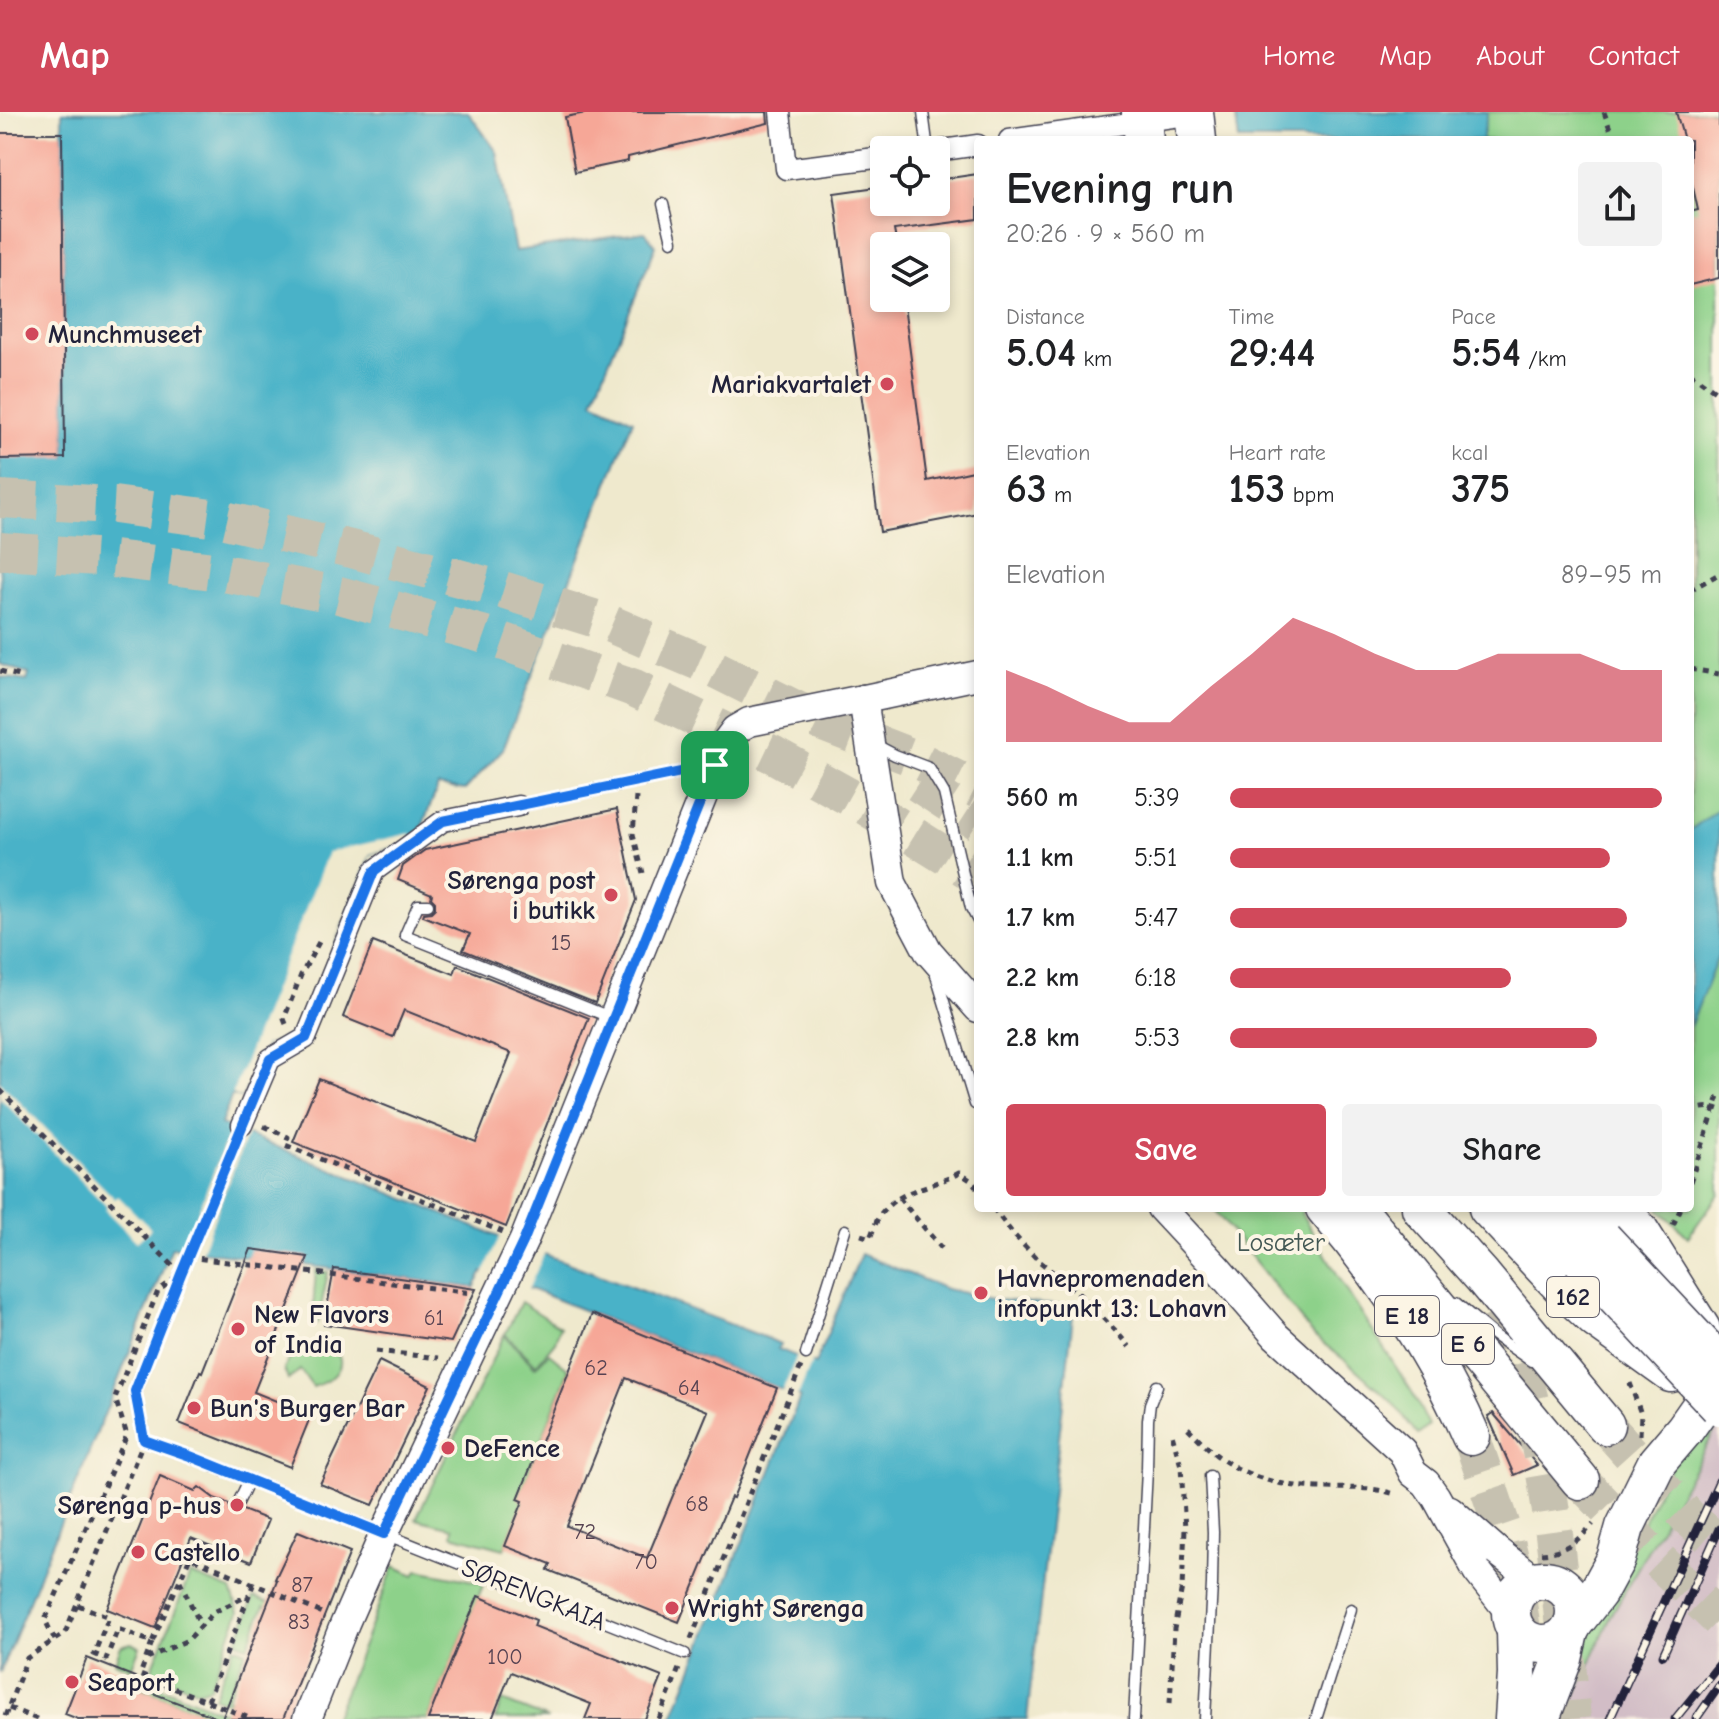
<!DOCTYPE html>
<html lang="en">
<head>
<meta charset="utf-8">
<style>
  body { margin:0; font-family:"Comic Neue",sans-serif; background:#f2f2f2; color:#202124; height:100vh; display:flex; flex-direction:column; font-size:30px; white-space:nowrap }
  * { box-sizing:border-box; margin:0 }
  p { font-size:26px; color:#757577 }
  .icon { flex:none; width:44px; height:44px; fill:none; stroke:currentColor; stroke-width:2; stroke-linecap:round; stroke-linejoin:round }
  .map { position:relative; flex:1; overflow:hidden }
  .sheet { position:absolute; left:974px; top:24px; width:720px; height:1076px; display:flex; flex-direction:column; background:#fff; border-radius:8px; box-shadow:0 4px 12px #0003 }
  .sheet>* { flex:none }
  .fabs { position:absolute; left:870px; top:24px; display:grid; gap:16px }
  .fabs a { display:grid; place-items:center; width:80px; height:80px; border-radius:8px; background:#fff; box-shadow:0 4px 12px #0003; font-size:40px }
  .pin { position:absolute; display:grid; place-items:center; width:68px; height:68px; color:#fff; margin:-34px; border-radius:16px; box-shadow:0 4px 12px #0006 }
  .round { display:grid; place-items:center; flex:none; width:84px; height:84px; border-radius:8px; background:#f2f2f2 }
  .overview { display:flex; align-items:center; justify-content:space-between; height:136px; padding:0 32px }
  h1 { font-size:44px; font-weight:600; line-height:60px }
  .stats { display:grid; grid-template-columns:repeat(3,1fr); gap:12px; height:136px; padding:8px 32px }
  .stats div { display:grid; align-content:center }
  .stats b { font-size:40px; font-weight:600 }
  .stats small { font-size:22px; font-weight:400 }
  .stats p { font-size:22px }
  .chart { height:224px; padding:16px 32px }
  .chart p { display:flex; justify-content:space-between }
  .chart svg { width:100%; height:144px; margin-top:8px; fill:#d1495b; opacity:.7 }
  .cta { display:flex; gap:16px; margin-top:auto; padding:16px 32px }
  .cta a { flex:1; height:92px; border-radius:8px; background:#d1495b; color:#fff; font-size:32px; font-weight:600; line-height:92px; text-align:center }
  .cta a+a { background:#f2f2f2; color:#202124 }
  ul { padding:0 32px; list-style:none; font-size:26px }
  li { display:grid; grid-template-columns:128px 96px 1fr; align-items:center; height:60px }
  li i { height:20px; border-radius:10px; background:#d1495b }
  header { display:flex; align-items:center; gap:48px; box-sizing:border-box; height:112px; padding:0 40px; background:#d1495b; color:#fff }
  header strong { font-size:38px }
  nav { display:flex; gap:44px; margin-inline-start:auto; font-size:28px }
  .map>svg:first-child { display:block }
</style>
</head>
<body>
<header>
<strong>Map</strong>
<nav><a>Home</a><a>Map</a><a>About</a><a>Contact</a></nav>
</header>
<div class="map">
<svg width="1719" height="1607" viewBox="0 0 1719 1607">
  <rect width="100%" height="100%" fill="#fcf5e5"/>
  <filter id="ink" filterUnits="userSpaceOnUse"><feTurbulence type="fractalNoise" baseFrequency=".0125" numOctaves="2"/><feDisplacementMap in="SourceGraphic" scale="16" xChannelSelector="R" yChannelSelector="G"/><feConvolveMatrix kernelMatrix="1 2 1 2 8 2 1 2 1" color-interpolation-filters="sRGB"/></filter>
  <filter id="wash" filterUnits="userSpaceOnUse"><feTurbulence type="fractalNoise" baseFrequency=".006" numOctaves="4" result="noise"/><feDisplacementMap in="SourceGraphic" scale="32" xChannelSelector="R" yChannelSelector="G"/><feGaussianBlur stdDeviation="1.8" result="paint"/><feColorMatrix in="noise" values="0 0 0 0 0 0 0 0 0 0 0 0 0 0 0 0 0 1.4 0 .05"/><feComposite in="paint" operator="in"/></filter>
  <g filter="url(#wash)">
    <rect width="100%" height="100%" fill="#efe9cd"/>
    <path fill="#d2bdc6" d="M 1719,1311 L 1719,1607 L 1564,1607 L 1613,1500 Z"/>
    <g fill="#8dd18a" stroke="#587a62" stroke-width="2">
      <path d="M 1235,0 L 1719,0 L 1719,1082 L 1688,1125 L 1658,1096 L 1690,1096 L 1690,28 L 1239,28 Z"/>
      <path d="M 1213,1096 L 1304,1096 L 1301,1101 L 1352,1187 L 1412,1280 L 1429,1314 L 1418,1323 L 1392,1290 L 1351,1253 L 1315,1225 Z"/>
      <path d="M 316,1158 L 328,1160 L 318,1211 L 314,1211 L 312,1210 Z"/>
      <path d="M 521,1190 L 560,1215 L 555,1230 L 536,1253 L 505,1222 Z"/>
      <path d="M 504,1223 L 535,1255 L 549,1241 L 569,1257 L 519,1386 L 524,1389 L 504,1437 L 452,1423 L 453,1416 L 416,1407 Z"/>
      <path d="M 311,1235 C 326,1234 350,1241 336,1261 C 331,1268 321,1272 313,1275 L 300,1258 L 288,1268 L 284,1257 L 291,1245 Z"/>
      <path d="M 1705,1305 L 1716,1317 L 1613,1500 L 1564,1607 L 1547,1607 L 1670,1355 Z"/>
      <path d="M 394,1454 L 414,1463 L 418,1458 L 484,1471 L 428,1607 L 334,1607 Z"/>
      <path d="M 190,1462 L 231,1478 L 239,1500 L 210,1575 L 199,1579 L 154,1561 L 152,1557 Z"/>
      <path d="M 254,1485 L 277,1494 L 278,1499 L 264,1494 L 248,1534 L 237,1530 Z"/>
      <path d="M 131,1531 L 140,1535 L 131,1557 L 115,1550 L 121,1534 Z"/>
      <path d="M 234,1534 L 246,1539 L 227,1586 L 239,1591 L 238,1595 L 214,1585 Z"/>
      <path d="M 142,1567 L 228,1602 L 226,1607 L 219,1607 L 139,1575 Z"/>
      <path d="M 502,1589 L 548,1607 L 495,1607 Z"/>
    </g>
    <g fill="#49b2c8" stroke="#366a82" stroke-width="2">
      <path d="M 62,0 L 468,0 L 497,40 L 515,139 L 645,120 L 656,134 L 593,289 L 633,308 L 503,637 L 465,678 L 438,674 L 422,715 L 409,729 L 370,742 L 299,919 L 265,933 L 241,986 L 232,983 L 221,1012 L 499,1125 L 769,1227 L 780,1232 L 778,1237 L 815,1252 L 861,1142 L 946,1177 L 998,1188 L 1074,1195 L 1027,1607 L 672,1607 L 800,1285 L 528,1176 L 483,1160 L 474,1176 L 172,1135 L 0,1561 L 0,565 L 27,569 L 29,562 L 0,552 L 0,346 L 65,345 Z"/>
      <path d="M 1235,0 L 1488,0 L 1482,28 L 1239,28 Z"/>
      <path d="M 1719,697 L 1719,842 L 1690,915 L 1690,718 Z"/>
    </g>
    <g fill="#efe9cd">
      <path d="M 412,721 L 409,729 L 370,742 L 299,919 L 265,933 L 241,986 L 232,982 L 328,740 Z"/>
      <path d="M 0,970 L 115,1087 L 118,1084 L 151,1117 L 137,1130 L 105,1098 L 107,1095 L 0,986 Z"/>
      <path d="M 232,1013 L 248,1020 L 200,1143 L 182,1140 Z"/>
      <path d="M 501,1122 L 546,1138 L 527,1180 L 485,1165 L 483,1168 L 481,1167 Z"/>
      <path d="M 798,1241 L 813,1247 L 796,1288 L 781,1282 Z"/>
    </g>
    <g id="blocks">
      <g fill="#f6a797" fill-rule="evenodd">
        <path d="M 591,0 L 767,0 L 768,11 L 628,45 L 628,49 L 575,60 L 565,5 Z"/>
        <path d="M 1676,0 L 1719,0 L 1719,166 L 1690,173 L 1690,100 L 1698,98 L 1690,62 L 1690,28 L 1684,28 Z"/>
        <path d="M 0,21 L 62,21 L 65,346 L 0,347 Z"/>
        <path d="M 978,62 L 978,107 L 894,118 L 897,134 L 884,134 L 884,186 L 903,186 L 927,369 L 978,358 L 978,401 L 880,420 L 834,81 L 884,74 L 884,90 L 936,90 L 936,68 Z"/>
        <path d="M 617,697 L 636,788 L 595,891 L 463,838 L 470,822 L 423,804 L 424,801 L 431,800 L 435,796 L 435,790 L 431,786 L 432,782 L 398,768 L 403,754 L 425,738 Z"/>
        <path d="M 373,830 L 454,862 L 457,853 L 589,906 L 506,1115 L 293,1030 L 319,967 L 476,1030 L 511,941 L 404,898 L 393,925 L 343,905 Z"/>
        <path d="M 251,1137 L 308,1145 L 254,1280 L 311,1303 L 290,1355 L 179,1311 L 200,1259 L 202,1260 Z"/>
        <path d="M 334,1157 L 364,1161 L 476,1177 L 451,1230 L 324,1212 Z"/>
        <path d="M 592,1202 L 777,1276 L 733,1386 L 731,1385 L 679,1510 L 548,1458 L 551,1452 L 505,1434 L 523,1389 L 518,1387 ZM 626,1266 L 708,1299 L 647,1446 L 567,1414 Z"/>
        <path d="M 379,1249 L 430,1274 L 373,1393 L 320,1372 Z"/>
        <path d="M 1493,1301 L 1537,1353 L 1514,1363 L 1488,1304 Z"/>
        <path d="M 160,1364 L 195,1379 L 199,1375 L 214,1386 L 229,1392 L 230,1397 L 234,1400 L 238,1401 L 243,1398 L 268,1408 L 251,1450 L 191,1426 L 155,1516 L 107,1497 Z"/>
        <path d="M 298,1419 L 350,1440 L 283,1607 L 222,1607 L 277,1468 L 275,1467 Z"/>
        <path d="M 478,1484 L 536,1508 L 534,1514 L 662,1565 L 645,1607 L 585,1607 L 591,1592 L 511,1560 L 492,1607 L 428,1607 Z"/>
        <path d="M 87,1546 L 135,1565 L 132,1573 L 217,1606 L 217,1607 L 78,1607 L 65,1602 Z"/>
      </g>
    </g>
  </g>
  <g filter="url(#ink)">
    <use href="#blocks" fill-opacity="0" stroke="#414051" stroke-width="2"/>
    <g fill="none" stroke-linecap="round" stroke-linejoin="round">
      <g stroke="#c6c1b0" stroke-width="38" stroke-dasharray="38 19" stroke-linecap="butt">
        <path d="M 0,387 L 114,393 L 225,408 L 351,437 L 496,476 L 606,510 L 711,555 L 821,610 L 916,647 L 978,678"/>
        <path d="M 0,439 L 97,445 L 213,459 L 339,483 L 482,522 L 634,576 L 774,643 L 867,695 L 978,764"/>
        <path d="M 918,671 L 978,710"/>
        <path d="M 1500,1198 C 1517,1235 1527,1275 1536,1315 C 1557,1411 1563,1510 1572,1607"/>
        <path d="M 1605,1313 L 1689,1406 L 1719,1432"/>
        <path d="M 1471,1324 L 1504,1421 L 1513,1459 L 1525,1538"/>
        <path d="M 1580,1368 L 1649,1439 L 1719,1507"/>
      </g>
      <g stroke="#414051" stroke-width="13">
        <g id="lane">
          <path d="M 923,0 L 928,38"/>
          <path d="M 663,92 L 672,129"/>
          <path d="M 874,632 L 895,643 L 929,656 L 944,681 L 971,796 L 978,809"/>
          <path d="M 518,694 L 709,654"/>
          <path d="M 428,793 L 418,793 L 405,823 L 612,906"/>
          <path d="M 935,860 L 975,992"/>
          <path d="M 1456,1191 L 1495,1224 L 1531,1249"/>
          <path d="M 806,1242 L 845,1118"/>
          <path d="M 190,1344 L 685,1542"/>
          <path d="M 237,1393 L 249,1368"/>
          <path d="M 1134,1607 L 1147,1358 L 1148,1308 L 1150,1292 L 1157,1274"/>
          <path d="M 1205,1607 L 1212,1472 L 1213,1420 L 1210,1364"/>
          <path d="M 1316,1607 L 1351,1497"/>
        </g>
      </g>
      <g stroke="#414051" stroke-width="23">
        <g id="street">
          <path d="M 780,0 L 786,57 L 884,45"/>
          <path d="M 1009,28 L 1194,2"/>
          <path d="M 936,39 L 978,33"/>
          <path d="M 242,1013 L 270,947 L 306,926 L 374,759 L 443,709 L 518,694"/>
        </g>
      </g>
      <g stroke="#414051" stroke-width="31">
        <g id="secondary">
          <path d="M 863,587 L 892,771 L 928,839 L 978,896"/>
          <path d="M 860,588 L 978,563"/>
          <path d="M 1161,1096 L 1215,1154 L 1276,1224 L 1402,1339 L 1413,1361 L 1426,1371 L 1436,1385 L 1477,1459 L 1510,1501"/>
          <path d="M 1450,1398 L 1498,1440 L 1536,1469"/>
          <path d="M 307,1607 L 345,1511 L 384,1422 L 524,1128 L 723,634 L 735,618 L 749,610 L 863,587"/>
        </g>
      </g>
      <g stroke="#414051" stroke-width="41">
        <g id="highway">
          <path d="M 1141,0 L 1144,28"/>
          <path d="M 1194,0 L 1197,28"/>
          <path d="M 1325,1096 C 1384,1165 1435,1240 1471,1324"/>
          <path d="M 1356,1096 L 1580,1368"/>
          <path d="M 1421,1096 L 1482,1164 L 1605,1313"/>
          <path d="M 1488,1096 L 1566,1179 L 1596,1207 L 1671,1261"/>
          <path d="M 1533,1096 L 1581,1147"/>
          <path d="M 1574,1096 L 1603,1127"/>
          <path d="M 1619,1096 L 1639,1118 L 1701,1217"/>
          <circle cx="1543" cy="1500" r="32"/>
          <path d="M 1573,1512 L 1598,1480 L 1616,1447 L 1625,1415 L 1657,1350 L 1685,1317 L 1711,1280"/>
          <path d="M 1514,1607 L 1517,1562 L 1516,1518"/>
          <path d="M 1540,1607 L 1563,1547 L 1569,1520"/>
        </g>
      </g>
      <g stroke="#414051" stroke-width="5" stroke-dasharray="6 6" stroke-linecap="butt">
        <path d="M 1604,0 L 1614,28"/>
        <path d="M 1690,261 L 1719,282"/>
        <path d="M 1690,478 L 1719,462"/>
        <path d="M 1690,557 L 1719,562"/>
        <path d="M 0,559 L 23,565"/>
        <path d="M 636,685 L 633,722 L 643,761"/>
        <path d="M 286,912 L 284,907 L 301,863 L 319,830"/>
        <path d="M 0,978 L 181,1162 L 135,1279 L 144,1328 L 65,1521 L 27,1546 L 4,1607"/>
        <path d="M 1690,999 C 1699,996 1710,994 1719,997"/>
        <path d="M 264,1014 L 288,1025 L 285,1033 L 503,1120"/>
        <path d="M 1690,1070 L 1719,984"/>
        <path d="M 899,1086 L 943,1138"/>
        <path d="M 993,1096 L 1013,1122 L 1038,1148 L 1076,1179 L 1116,1219 L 1129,1235"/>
        <path d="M 1673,1113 L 1681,1096"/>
        <path d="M 861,1123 L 870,1126 C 873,1119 876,1109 880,1103 C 898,1077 934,1075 959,1061 L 972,1069 L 978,1077"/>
        <path d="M 188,1145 L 472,1181"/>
        <path d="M 376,1239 L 439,1246"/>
        <path d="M 1630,1271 L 1641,1302 L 1640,1323"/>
        <path d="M 1188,1316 C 1197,1325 1206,1334 1215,1342 C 1247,1367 1288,1376 1327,1376 C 1353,1377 1369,1374 1395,1382"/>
        <path d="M 144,1328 L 177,1340"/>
        <path d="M 1541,1441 C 1565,1440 1578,1429 1593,1412"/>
        <path d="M 180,1469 L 201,1514"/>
        <path d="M 78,1493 L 109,1505 L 94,1542 L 106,1547 L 118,1517 L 152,1530 L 190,1445 L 322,1501"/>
        <path d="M 691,1527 L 801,1254"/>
        <path d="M 55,1528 L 45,1508 L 127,1323 L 115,1286 L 158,1179 L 181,1162 L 235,1029"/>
        <path d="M 152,1530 L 140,1563 L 252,1607"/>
        <path d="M 147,1546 L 188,1528 L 214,1500 L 249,1483"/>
        <path d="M 208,1589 L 253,1473"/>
        <path d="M 1170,1591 L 1174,1517 L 1182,1475 L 1185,1417 L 1181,1354 L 1172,1322"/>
        <path d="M 9,1596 L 37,1607"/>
        <path d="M 659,1607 L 680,1554"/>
      </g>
      <use href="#lane" stroke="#fff" stroke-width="10"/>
      <use href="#street" stroke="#fff" stroke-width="20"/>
      <use href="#secondary" stroke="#fff" stroke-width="28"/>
      <use href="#highway" stroke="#fff" stroke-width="38"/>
      <g stroke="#22223b" stroke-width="9">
        <g id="rail">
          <path d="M 1663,1543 L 1719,1417"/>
          <path d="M 1610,1607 L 1719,1369"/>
          <path d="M 1675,1607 L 1719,1553"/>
          <path d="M 1696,1607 L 1719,1574"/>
        </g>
      </g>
      <use href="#rail" stroke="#fcf5e5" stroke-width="6" stroke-dasharray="18" stroke-linecap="butt"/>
      <g stroke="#414051" stroke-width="41" stroke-linecap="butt">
        <g id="highway-bridge">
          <path d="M 1603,1127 L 1719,1251"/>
          <path d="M 1581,1147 L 1719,1294"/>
        </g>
      </g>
      <use href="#highway-bridge" stroke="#fff" stroke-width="38"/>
    </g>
  </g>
  <g fill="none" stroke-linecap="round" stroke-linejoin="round" filter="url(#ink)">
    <g stroke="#fff" stroke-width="16">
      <path id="route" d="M 715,653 L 524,1128 L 384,1422 L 190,1344 L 144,1328 L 135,1279 L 181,1162 L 270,947 L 306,926 L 374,759 L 443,709 Z"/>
    </g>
    <use href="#route" stroke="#1a73e8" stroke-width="10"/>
  </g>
  <g fill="#d1495b" stroke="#fcf5e5" stroke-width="3">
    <circle cx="32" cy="222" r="8"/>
    <circle cx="887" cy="272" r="8"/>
    <circle cx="611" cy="783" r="8"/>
    <circle cx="981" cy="1181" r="8"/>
    <circle cx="238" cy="1217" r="8"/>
    <circle cx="194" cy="1296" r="8"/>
    <circle cx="448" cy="1336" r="8"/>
    <circle cx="237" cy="1393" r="8"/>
    <circle cx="138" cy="1440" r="8"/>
    <circle cx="672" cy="1496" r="8"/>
    <circle cx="72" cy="1570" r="8"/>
  </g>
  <g text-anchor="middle" stroke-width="8" stroke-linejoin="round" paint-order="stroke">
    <g font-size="22" fill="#574352">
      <text x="561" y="838">15</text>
      <text x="434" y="1213">61</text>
      <text x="596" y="1263">62</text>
      <text x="689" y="1283">64</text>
      <text x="697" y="1399">68</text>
      <text x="585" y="1427">72</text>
      <text x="646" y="1457">70</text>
      <text x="302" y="1480">87</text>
      <text x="299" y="1517">83</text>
      <text x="505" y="1552">100</text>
    </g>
    <g fill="#fcf5e5" stroke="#63616e" stroke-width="2">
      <rect x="1547" y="1165" width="52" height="40" rx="6"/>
      <rect x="1375" y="1184" width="64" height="40" rx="6"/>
      <rect x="1442" y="1212" width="52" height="40" rx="6"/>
    </g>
    <g font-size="24" font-weight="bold" fill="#22223b">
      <text x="1573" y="1193">162</text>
      <text x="1407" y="1212">E 18</text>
      <text x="1468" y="1240">E 6</text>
    </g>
    <g font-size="26" font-weight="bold" fill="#22223b" stroke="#fcf5e5" text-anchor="start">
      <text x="48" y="231">Munchmuseet</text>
      <text x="871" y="281" text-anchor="end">Mariakvartalet</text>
      <text x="595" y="777" text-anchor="end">Sørenga post<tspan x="595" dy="30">i butikk</tspan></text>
      <text x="997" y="1175">Havnepromenaden<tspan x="997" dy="30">infopunkt 13: Lohavn</tspan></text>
      <text x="254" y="1211">New Flavors<tspan x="254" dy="30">of India</tspan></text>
      <text x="210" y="1305">Bun's Burger Bar</text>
      <text x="464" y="1345">DeFence</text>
      <text x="221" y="1402" text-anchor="end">Sørenga p-hus</text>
      <text x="154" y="1449">Castello</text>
      <text x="688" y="1505">Wright Sørenga</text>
      <text x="88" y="1579">Seaport</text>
    </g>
    <g font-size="26" fill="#425753" stroke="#fcf5e5">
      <text x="1281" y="1139">Losæter</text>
    </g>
    <g font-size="26" fill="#22223b" stroke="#fcf5e5">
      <text transform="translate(534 1482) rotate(22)" y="9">SØRENGKAIA</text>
    </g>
  </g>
</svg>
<div class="fabs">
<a><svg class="icon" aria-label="locate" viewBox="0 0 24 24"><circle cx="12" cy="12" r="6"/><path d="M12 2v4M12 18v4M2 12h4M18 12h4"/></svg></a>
<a><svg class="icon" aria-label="layers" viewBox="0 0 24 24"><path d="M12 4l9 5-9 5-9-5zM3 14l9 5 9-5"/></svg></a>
</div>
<div class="pin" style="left:715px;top:653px;background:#1e9e55"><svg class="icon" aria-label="arrive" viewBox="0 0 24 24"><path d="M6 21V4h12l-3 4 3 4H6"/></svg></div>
<section class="sheet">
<div class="overview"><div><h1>Evening run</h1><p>20:26 · 9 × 560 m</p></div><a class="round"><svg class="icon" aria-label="share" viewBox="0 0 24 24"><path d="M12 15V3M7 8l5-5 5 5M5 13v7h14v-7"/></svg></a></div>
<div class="stats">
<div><p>Distance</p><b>5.04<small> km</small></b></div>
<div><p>Time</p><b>29:44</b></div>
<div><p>Pace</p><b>5:54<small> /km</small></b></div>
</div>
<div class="stats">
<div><p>Elevation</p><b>63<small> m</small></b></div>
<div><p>Heart rate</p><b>153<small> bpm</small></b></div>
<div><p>kcal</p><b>375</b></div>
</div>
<div class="chart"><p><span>Elevation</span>89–95 m</p>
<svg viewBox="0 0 160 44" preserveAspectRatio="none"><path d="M0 44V22L10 27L20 33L30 38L40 38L50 27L60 17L70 6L80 11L90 17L100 22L110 22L120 17L130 17L140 17L150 22L160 22V44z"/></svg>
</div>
<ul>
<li><b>560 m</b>5:39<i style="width:100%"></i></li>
<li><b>1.1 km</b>5:51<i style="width:88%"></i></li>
<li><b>1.7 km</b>5:47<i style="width:92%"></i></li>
<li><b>2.2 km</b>6:18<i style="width:65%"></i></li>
<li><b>2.8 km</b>5:53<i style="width:85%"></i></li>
</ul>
<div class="cta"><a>Save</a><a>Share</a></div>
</section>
</div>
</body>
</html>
